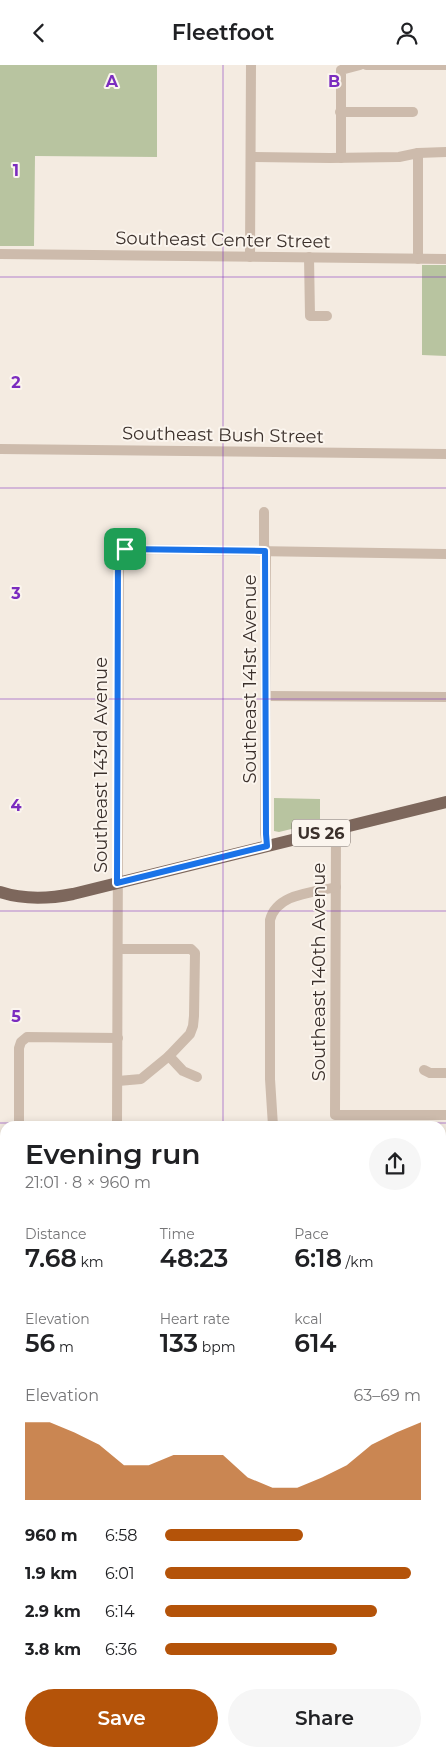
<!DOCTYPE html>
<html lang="en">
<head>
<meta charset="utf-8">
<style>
  body { margin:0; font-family:Montserrat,sans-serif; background:#f6f6f6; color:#202124; height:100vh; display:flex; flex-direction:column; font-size:19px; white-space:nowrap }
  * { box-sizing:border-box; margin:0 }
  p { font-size:16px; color:#757577 }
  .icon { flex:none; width:28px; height:28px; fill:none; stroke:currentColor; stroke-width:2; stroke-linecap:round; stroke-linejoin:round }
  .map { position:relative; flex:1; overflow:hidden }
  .drawer { position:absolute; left:0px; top:1056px; width:446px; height:636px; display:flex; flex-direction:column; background:#fff; border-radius:15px 15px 0 0; box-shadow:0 2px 8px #0003 }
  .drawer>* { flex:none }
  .pin { position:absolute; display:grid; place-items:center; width:42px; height:42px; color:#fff; margin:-21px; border-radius:10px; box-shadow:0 2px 8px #0006 }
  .round { display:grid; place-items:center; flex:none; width:52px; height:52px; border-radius:26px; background:#f6f6f6 }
  .overview { display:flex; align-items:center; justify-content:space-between; height:85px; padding:0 25px }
  h1 { font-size:28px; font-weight:600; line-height:38px }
  .metrics { display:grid; grid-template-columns:repeat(3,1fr); gap:8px; height:85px; padding:5px 25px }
  .metrics div { display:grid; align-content:center }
  .metrics b { font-size:25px; font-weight:600 }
  .metrics small { font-size:14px; font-weight:400 }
  .metrics p { font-size:14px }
  .chart { height:140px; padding:10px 25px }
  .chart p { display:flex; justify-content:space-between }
  .chart svg { width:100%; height:90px; margin-top:5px; fill:#b45309; opacity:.7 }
  .cta { display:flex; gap:10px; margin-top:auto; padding:10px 25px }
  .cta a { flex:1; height:58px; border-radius:30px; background:#b45309; color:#fff; font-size:20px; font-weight:600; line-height:58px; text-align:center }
  .cta a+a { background:#f6f6f6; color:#202124 }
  ul { padding:0 25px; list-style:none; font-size:16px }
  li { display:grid; grid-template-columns:80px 60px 1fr; align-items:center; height:38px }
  li i { height:12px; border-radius:6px; background:#b45309 }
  header { display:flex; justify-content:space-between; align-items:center; height:65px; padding:0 25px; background:#fff; font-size:22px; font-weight:600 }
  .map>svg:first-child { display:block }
</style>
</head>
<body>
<header><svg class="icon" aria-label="back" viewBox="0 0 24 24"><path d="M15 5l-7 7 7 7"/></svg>Fleetfoot<svg class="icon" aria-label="person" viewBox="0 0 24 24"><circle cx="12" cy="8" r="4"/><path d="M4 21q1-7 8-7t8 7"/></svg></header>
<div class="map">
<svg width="446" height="1692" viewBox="0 0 446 1692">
  <rect width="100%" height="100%" fill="#f4ebe1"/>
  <g fill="#b8c4a0">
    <path d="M 0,0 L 157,0 L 157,92 L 35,91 L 34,181 L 0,181 Z"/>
    <path d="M 422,200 L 446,200 L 446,291 L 422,290 Z"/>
    <path d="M 274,733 L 320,734 L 320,757 L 279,767 L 274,766 Z"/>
  </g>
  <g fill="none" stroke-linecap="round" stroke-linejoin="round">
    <g stroke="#cdbbac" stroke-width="10">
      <path d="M 366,0 L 446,0"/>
      <path d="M 340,47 L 413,47"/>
      <path d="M 418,88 L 418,194"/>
      <path d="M 252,92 L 330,93 L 399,92 L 418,88 L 446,87"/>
      <path d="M 341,93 L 341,5 L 360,0"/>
      <path d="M 0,189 L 446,194"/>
      <path d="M 250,192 L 251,0"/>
      <path d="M 309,192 L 310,251 L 327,251"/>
      <path d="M 0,384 L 446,389"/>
      <path d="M 264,447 L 264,480 L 266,491 L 265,769 L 267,781"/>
      <path d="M 266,631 L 446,632"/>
      <path d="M 336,764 L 335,1050 L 446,1050"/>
      <path d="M 118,884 L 191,884 L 195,888 L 194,951 L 193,961 L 190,969 L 169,991 L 141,1014 L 118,1016"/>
      <path d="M 169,991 L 183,1006 L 197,1012"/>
      <path d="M 424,1005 L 430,1008 L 446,1008"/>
      <path d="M 19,1061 L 19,983 L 21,977 L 27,972 L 118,973"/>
      <path d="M 117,1061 L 119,488 L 122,485 L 130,484 L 446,489"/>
      <path d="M 273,1061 L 270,1014 L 270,855 C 277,828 313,828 336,822"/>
      <path d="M 3,1651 L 5,1650"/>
      <path d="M 56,1688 L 56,1692"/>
      <path d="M 306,1688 L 306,1692"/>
      <path d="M 180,1692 L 180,1688"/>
      <path d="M 405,1692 L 446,1691"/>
    </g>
    <g stroke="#7d675c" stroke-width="12">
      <path d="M 0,827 C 24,835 48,834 73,829 L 446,737"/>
      <path d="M 441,1352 L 446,1352"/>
      <path d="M 0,1360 L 5,1360"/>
      <path d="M 441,1362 L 446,1362"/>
      <path d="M 0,1370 L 5,1369"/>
    </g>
  </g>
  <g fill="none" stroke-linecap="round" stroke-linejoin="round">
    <g stroke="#fff" stroke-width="10">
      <path id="route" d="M 125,484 L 265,486 L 266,769 L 267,781 L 117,818 L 118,492 L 120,486 Z"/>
    </g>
    <use href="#route" stroke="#1a73e8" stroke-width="6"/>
  </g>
  <path fill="none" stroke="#7b2cbf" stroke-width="1" stroke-opacity="0.55" d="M 223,0 L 223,1061M 0,212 L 446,212M 0,423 L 446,423M 0,634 L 446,634M 0,846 L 446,846M 0,1058 L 446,1058M 0,1269 L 5,1269M 441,1269 L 446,1269M 0,1480 L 5,1480M 441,1480 L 446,1480M 223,1688 L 223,1692"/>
  <g text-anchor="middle" stroke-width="4" stroke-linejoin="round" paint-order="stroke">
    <rect fill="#fbf5ee" stroke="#756b66" stroke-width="1" x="292" y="754.5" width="58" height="27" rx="4"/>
    <g font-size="16" font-weight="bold" fill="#3b302b">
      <text x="321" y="774">US 26</text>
    </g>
    <g font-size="18" fill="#3b302b" stroke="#fbf5ee">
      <text transform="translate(223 175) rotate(1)" y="6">Southeast Center Street</text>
      <text transform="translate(223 370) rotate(1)" y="6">Southeast Bush Street</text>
      <text transform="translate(250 614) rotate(-90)" y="6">Southeast 141st Avenue</text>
      <text transform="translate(101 700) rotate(-90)" y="6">Southeast 143rd Avenue</text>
      <text transform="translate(319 907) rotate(-90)" y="6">Southeast 140th Avenue</text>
    </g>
  </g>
  <g font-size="16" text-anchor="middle" font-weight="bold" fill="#7b2cbf" stroke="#fbf5ee" stroke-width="4" stroke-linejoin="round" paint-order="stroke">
    <text x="112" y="22">A</text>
    <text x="334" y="22">B</text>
    <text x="16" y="111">1</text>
    <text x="16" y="323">2</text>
    <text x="16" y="534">3</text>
    <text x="16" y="746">4</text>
    <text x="16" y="957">5</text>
  </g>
</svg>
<div class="pin" style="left:125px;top:484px;background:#1e9e55"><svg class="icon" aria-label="arrive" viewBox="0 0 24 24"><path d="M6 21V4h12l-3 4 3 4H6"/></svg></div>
<section class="drawer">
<div class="overview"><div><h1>Evening run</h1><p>21:01 · 8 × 960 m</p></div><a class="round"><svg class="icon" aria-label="share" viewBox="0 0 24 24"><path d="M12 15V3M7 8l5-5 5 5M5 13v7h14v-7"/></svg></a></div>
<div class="metrics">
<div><p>Distance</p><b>7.68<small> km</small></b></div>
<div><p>Time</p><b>48:23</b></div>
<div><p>Pace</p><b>6:18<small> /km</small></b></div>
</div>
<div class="metrics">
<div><p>Elevation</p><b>56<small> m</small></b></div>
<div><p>Heart rate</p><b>133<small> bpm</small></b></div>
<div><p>kcal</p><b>614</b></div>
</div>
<div class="chart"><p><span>Elevation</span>63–69 m</p>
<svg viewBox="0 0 160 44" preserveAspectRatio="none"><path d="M0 44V6L10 6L20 11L30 17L40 27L50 27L60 22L70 22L80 22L90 33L100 38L110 38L120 33L130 27L140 17L150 11L160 6V44z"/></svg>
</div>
<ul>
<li><b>960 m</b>6:58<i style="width:54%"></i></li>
<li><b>1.9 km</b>6:01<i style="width:96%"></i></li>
<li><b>2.9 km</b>6:14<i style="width:83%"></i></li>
<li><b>3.8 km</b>6:36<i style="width:67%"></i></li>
</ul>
<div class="cta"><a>Save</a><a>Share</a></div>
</section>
</div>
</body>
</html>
